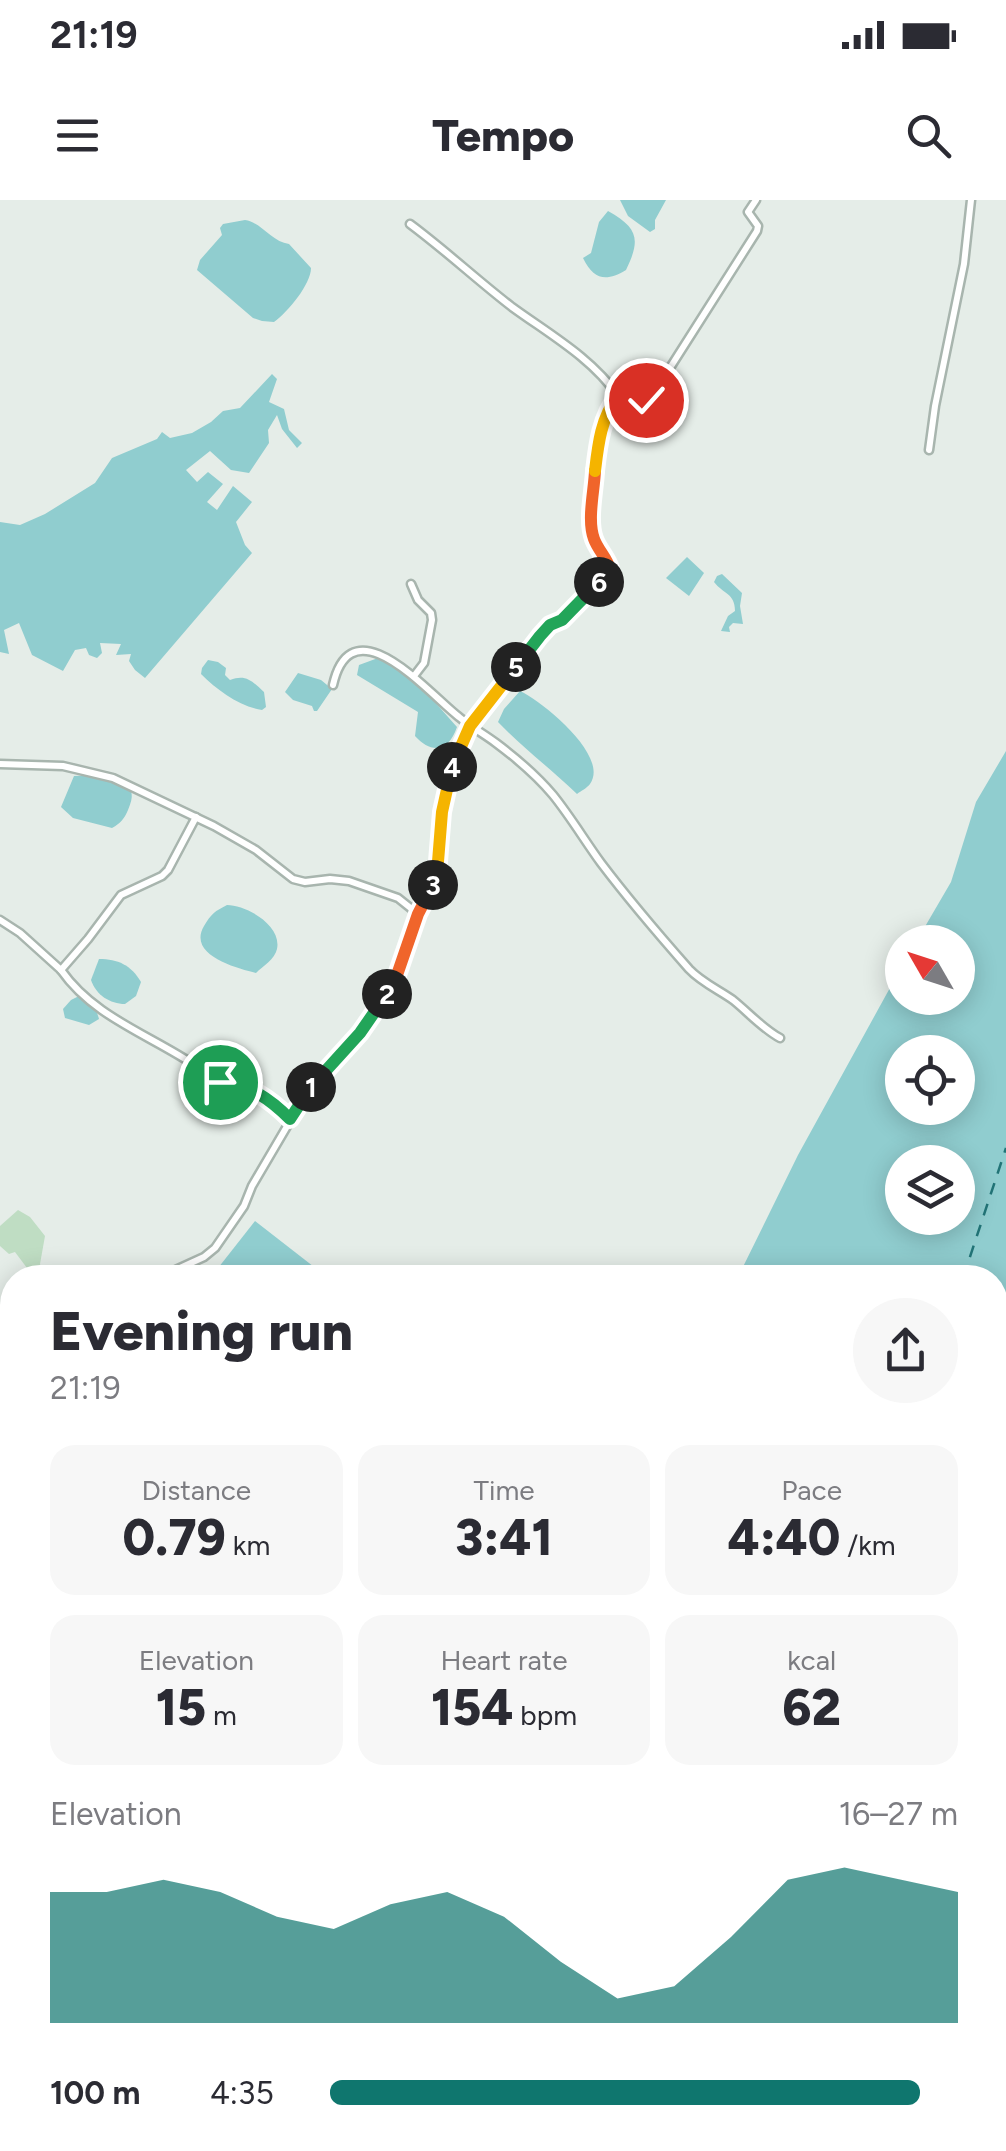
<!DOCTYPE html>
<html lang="en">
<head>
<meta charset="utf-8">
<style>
  body { margin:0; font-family:Figtree,sans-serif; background:#f7f7f7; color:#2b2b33; height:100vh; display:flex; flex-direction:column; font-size:38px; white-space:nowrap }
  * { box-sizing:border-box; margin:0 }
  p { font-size:32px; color:#7c7c81 }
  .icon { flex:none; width:55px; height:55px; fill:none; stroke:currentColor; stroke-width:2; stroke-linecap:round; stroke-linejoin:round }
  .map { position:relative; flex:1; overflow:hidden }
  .side { position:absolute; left:0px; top:1065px; width:1008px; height:888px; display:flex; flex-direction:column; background:#fff; border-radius:40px 40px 0 0; box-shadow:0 5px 25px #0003 }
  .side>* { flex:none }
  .needle { width:65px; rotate:309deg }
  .buttons { position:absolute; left:885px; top:725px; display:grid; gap:20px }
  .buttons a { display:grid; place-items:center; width:90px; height:90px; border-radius:50%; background:#fff; box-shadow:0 5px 25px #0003; font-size:50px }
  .pin { position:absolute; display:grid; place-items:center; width:85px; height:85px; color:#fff; margin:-42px; border:5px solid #fff; border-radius:50%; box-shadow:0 2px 10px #0007 }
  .km { position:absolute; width:50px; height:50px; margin:-25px; border-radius:50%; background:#222; color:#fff; font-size:28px; line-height:50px; text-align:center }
  .round { display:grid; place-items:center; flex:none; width:105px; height:105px; border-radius:52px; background:#f7f7f7 }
  .headline { display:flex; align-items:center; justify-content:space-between; height:170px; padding:0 50px }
  h1 { font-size:55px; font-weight:800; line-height:75px }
  .stats { display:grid; grid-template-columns:repeat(3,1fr); gap:15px; height:170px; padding:10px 50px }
  .stats div { display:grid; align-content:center; border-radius:25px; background:#f7f7f7; text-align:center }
  .stats b { font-size:50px; font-weight:800 }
  .stats small { font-size:28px; font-weight:400 }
  .stats p { font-size:28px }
  .chart { height:280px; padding:20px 50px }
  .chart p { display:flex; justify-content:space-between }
  .chart svg { width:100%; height:180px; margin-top:10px; fill:#0f766e; opacity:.7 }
  ul { padding:0 50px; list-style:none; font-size:32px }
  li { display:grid; grid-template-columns:160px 120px 1fr; align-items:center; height:75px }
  li i { height:25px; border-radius:12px; background:#0f766e }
  .status { display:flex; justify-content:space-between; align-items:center; height:70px; padding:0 50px; background:#fff; direction:ltr }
  .status svg { height:28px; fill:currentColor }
  header { display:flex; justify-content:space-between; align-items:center; height:130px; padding:0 50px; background:#fff; font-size:45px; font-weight:800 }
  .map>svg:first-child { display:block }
</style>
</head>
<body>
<div class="status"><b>21:19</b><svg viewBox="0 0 49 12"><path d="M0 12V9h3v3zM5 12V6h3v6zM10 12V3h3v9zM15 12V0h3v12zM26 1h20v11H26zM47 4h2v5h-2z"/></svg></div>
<header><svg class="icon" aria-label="menu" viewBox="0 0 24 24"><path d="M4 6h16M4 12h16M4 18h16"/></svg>Tempo<svg class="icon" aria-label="search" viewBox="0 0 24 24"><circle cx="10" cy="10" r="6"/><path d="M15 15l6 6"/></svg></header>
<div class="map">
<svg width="1006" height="1951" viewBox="0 0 1006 1951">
  <rect width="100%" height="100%" fill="#e5ede8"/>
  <path fill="#bfddc3" d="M 18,1010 L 30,1017 L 45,1036 L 40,1064 L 44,1077 L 29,1077 L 27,1068 L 15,1052 L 9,1054 L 0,1046 L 0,1026 Z"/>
  <g fill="#90cdcf" fill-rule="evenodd">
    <path d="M 620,0 L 666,0 L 655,20 L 655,29 L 650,32 L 628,16 Z"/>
    <path d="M 608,11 C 638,28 641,39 626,70 C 606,82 594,80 583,58 L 591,53 L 599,22 Z"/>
    <path d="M 245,20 C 261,22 272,42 289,44 L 311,68 C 311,84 288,112 274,122 L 262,121 L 253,118 L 197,70 L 200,60 L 222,35 L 220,28 L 223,24 Z"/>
    <path d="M 272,174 L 277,179 L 269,202 L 284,209 L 289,230 L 302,243 L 297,248 L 282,229 L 277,215 L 268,230 L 269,243 L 249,273 L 231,270 L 210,251 L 186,270 L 197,282 L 208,272 L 223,284 L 207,302 L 217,310 L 233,286 L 252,302 L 236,322 L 245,345 L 252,353 L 145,478 L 135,470 L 129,461 L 131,454 L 116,455 L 121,444 L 100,443 L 102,453 L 97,458 L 89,455 L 86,448 L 75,450 L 63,471 L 32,455 L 19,423 L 4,430 L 9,454 L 0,452 L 0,322 L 20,325 L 45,314 L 95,283 L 112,258 L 157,239 L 162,232 L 170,238 L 192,233 L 211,222 L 223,211 L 240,208 Z"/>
    <path d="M 687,357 L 704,373 L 689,396 L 666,378 Z"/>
    <path d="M 722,374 L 742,393 L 740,406 L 743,424 L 733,423 L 729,427 L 730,432 L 721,431 L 728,416 L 735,411 C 735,393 723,394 714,382 L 717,376 Z"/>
    <path d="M 378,458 C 412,471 433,501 457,527 C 449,551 432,555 415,536 L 418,512 L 357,475 L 359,465 Z"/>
    <path d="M 208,460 L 218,462 L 226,468 L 225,475 L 230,480 C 246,474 252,481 264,492 L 266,507 L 262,510 C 240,507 217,490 201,474 L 202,468 Z"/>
    <path d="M 298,473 L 321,480 L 332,489 L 317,511 L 314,511 L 312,506 L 293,500 L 285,492 Z"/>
    <path d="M 520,491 C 542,501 610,556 590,584 C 587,588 581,591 577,594 C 551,569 523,548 498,522 L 504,509 Z"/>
    <path d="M 1006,551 L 1006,1383 L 995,1413 L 995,1078 L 738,1077 L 798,955 L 902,766 L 902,798 L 958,798 L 958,742 L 916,742 L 951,682 L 976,602 ZM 902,852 L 958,852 L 958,908 L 902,908 ZM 902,962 L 958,962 L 958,1018 L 902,1018 Z"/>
    <path d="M 97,575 C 119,583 141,582 128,610 C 124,619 121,623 112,628 L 73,618 L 61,607 L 74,576 Z"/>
    <path d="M 227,705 C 246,705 282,725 277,749 C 275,759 263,766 256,773 C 236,768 187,755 204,726 C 211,714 215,711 227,705 Z"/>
    <path d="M 99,759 C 118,759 131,765 141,782 L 136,796 L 125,804 C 110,804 96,795 91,780 Z"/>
    <path d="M 81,795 C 90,802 96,807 99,819 L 89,825 L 65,818 L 63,809 L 71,800 Z"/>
    <path d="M 255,1021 L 327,1077 L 211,1077 Z"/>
    <path d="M 12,1789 L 12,1934 L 0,1934 L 0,1799 Z"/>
    <path d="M 995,1855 L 1006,1866 L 1006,1951 L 60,1951 L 33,1940 L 995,1940 Z"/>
  </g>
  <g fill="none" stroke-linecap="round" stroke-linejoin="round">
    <g stroke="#227477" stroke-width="2.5" stroke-dasharray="12 10" stroke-linecap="butt">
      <path d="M 963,1078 L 1006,948"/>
      <path d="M 771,1940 L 772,1951"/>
    </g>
    <g stroke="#a8b5ae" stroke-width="11">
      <g id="street">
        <path d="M 410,24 C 445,50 477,80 512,107 C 549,134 592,158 618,196"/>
        <path d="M 929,250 L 935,206 L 964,64 L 971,0"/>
        <path d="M 411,384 L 418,400 L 431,413 L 432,420 L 424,463 L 414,476"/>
        <path d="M 333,485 C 352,401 430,495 459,517 C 471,527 484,534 496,543 C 516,558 537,576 553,595 C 570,616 585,641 601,663 C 629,700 659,735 689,769 C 701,782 719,790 733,800 C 748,812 763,829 780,838"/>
        <path d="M 0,564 L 63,566 L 113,578 L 214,626 L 256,650 L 293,679 L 305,682 L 330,679 L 349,681 L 398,698 L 418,714"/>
        <path d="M 196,617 L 168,670 L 162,676 L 121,695 L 88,739 L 61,770 C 92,814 140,831 185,859 C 196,866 205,875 217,880 C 226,884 237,883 247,887 C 263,893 278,907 290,919"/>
        <path d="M 0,720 L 20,733 L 61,770"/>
        <path d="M 158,1078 L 204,1057 L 215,1048 L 244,1006 L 252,986 L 306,894 L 360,833 L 391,788 L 418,714 L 437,674 L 441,613 L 452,566 L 470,526 L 539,436 L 550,425 L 562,420 L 610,369 C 609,357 596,345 592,333 C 592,309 595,201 622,195 C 628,194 639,198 645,200 L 654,193 L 757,31 L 758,26 L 748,12 L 756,0"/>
        <path d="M 0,1354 L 12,1330"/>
        <path d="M 1005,1589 L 1006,1589"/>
        <path d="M 0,1598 L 12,1586"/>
      </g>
    </g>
    <use href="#street" stroke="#fff" stroke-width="6"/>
  </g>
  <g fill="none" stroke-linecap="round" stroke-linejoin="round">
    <g stroke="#fff" stroke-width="20">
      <path id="split-1" d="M 220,882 C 249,884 270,899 290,919 L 311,887"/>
    </g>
    <g stroke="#fff" stroke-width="20">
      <path id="split-2" d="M 311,887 L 360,833 L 387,794"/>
    </g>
    <g stroke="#fff" stroke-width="20">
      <path id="split-3" d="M 387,794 L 397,775 L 418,714 L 433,685"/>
    </g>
    <g stroke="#fff" stroke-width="20">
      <path id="split-4" d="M 433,685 L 437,674 L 442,612 L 452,567"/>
    </g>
    <g stroke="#fff" stroke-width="20">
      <path id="split-5" d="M 452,567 L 470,526 L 516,467"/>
    </g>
    <g stroke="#fff" stroke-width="20">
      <path id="split-6" d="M 516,467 L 540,436 L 550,425 L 562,420 L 599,382"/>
    </g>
    <g stroke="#fff" stroke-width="20">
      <path id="split-7" d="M 595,271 C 594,292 587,320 594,339 C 598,350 607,358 610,369 L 599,382"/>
    </g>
    <g stroke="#fff" stroke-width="20">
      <path id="split-8" d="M 595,271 C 598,245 601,217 618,196 L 625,194 L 646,200"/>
    </g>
    <use href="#split-1" stroke="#22a559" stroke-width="12"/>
    <use href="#split-2" stroke="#22a559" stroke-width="12"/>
    <use href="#split-3" stroke="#f0652b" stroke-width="12"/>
    <use href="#split-4" stroke="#f5b400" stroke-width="12"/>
    <use href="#split-5" stroke="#f5b400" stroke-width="12"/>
    <use href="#split-6" stroke="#22a559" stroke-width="12"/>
    <use href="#split-7" stroke="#f0652b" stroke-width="12"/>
    <use href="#split-8" stroke="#f5b400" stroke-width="12"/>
  </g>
</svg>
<div class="buttons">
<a><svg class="needle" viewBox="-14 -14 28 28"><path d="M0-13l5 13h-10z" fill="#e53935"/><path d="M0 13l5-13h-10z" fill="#7c7c81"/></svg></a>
<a><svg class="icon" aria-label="locate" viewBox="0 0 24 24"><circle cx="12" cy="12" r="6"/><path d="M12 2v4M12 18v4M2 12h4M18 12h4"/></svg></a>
<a><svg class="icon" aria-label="layers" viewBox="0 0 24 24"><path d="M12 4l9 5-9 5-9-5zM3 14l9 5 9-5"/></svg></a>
</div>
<div class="pin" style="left:220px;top:882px;background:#1e9e55"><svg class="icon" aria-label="arrive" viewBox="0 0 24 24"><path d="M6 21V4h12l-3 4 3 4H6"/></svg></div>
<div class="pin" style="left:646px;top:200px;background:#d93025"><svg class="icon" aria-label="check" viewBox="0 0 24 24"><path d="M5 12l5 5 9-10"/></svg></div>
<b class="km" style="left:311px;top:887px">1</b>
<b class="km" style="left:387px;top:794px">2</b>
<b class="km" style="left:433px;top:685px">3</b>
<b class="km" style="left:452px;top:567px">4</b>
<b class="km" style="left:516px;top:467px">5</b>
<b class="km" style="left:599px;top:382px">6</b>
<section class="side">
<div class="headline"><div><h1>Evening run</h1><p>21:19</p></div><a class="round"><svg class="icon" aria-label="share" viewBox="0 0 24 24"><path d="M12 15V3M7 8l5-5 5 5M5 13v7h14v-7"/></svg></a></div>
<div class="stats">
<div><p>Distance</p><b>0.79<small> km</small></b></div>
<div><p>Time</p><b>3:41</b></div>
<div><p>Pace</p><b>4:40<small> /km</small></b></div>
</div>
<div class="stats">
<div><p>Elevation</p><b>15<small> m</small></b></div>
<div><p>Heart rate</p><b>154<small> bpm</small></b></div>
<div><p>kcal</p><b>62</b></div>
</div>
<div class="chart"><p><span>Elevation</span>16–27 m</p>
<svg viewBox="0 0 160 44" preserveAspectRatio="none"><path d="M0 44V12L10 12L20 9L30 12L40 18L50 21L60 15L70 12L80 18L90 29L100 38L110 35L120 23L130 9L140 6L150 9L160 12V44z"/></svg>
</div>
<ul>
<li><b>100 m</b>4:35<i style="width:94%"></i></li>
</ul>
</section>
</div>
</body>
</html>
